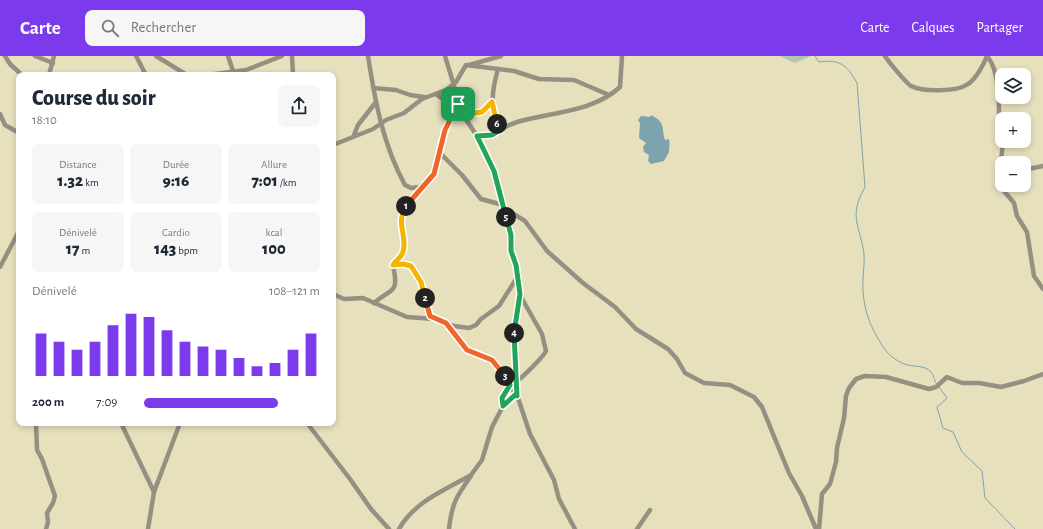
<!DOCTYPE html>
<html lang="fr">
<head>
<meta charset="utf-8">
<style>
  body { margin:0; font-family:"Alegreya Sans",sans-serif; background:#f6f6f7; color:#1f2937; height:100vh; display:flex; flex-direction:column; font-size:15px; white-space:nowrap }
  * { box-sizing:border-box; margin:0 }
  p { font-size:13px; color:#747a83 }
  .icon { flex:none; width:22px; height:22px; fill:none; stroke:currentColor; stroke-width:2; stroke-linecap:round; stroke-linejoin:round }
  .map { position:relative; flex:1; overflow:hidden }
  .sheet { position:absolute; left:16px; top:16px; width:320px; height:354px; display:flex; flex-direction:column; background:#fff; border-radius:8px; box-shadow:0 2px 6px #0003 }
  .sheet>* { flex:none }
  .tools { position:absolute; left:995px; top:12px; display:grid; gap:8px }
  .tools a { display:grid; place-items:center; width:36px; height:36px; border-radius:8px; background:#fff; box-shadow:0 2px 6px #0003; font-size:20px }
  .pin { position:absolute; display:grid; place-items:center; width:34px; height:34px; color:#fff; margin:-17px; border-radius:8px; box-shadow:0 2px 6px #0006 }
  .km { position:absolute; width:20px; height:20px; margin:-10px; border-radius:50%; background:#222; color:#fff; font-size:11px; line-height:20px; text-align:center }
  .round { display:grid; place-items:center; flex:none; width:42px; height:42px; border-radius:8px; background:#f6f6f7 }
  .overview { display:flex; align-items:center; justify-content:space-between; height:68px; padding:0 16px }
  h1 { font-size:22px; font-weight:800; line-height:30px }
  .stats { display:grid; grid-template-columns:repeat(3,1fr); gap:6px; height:68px; padding:4px 16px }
  .stats div { display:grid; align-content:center; border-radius:8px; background:#f6f6f7; text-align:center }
  .stats b { font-size:17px; font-weight:800 }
  .stats small { font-size:11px; font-weight:400 }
  .stats p { font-size:11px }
  .chart { height:112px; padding:8px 16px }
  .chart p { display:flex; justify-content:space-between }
  .chart svg { width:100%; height:72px; margin-top:4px; stroke:#7c3aed; stroke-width:6 }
  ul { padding:0 16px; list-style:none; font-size:13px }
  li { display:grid; grid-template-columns:64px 48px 1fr; align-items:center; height:30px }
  li i { height:10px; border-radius:5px; background:#7c3aed }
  header { display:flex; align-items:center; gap:24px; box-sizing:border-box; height:56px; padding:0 20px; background:#7c3aed; color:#fff }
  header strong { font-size:19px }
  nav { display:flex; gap:22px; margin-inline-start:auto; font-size:14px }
  .search { width:280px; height:36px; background:#f6f6f7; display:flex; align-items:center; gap:10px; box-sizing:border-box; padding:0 14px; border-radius:8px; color:#747a83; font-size:15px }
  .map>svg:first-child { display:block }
</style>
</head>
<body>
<header>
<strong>Carte</strong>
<div class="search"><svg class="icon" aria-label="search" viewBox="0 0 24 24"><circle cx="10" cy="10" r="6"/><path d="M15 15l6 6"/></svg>Rechercher</div>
<nav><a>Carte</a><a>Calques</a><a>Partager</a></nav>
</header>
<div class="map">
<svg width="1043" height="473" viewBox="0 0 1043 473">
  <rect width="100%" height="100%" fill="#e7e0bd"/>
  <path fill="#b5c4b3" d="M 780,0 L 811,0 L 795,7 Z"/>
  <path fill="#7da4ad" d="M 651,59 C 666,67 661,70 665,84 L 669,83 C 670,87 669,92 669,96 L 664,105 L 651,108 L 648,105 L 649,99 L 644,96 L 643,91 L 646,87 L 639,82 L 640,67 L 638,64 L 641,60 L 650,61 Z"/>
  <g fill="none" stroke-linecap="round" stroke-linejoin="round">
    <g stroke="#7da4ad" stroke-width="1">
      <path d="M 815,0 L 819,6 C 840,3 847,9 857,27 L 865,131 C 848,161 860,169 864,198 C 865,210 862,223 863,235 C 864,258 874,279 887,296 C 892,302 902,308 908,309 C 915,311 925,309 931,316 C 934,319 934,324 936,327"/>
      <path d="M 939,331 L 947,342 L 937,351 L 943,372 L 953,376 L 962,396 L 982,415 L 985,442 L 1015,473"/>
    </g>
    <g stroke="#968f82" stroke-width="4.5">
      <path d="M 5,0 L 10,8 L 22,19"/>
      <path d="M 35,0 L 53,7"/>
      <path d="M 136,0 L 146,19"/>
      <path d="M 156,0 L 187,19"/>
      <path d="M 228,0 L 234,18"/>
      <path d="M 292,0 L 293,19"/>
      <path d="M 368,0 C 375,45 383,89 405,129 L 411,132 L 420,131"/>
      <path d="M 445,0 L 463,59 L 477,80 L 494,115 L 511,179 L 511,195 L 516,212 L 520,238 L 513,281 L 518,342 L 530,378 L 554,424 L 559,443 L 575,473"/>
      <path d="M 885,0 C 888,5 907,28 911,30 C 923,36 957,36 968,28 C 976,23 984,8 987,0"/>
      <path d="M 987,0 C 1001,16 999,54 999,75 L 1002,80"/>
      <path d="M 469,9 L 501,0"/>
      <path d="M 498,13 C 492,34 489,54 500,75"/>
      <path d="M 49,19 L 54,0"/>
      <path d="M 207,19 L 246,14 L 282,0"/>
      <path d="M 373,32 L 396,34 L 410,39 L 424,41"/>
      <path d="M 436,38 L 463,59 L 482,56 L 492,46"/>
      <path d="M 0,58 L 5,69 L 19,77"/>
      <path d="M 354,79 L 358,69 L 376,46"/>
      <path d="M 477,80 C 496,79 501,71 517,66 C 552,56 593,56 620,31 L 622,0"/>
      <path d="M 1003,85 L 999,129 L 1014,147 L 1017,160 L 1027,176 L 1034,220 L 1043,233"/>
      <path d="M 333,89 L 373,73 L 386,64 L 404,57 L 422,43 L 446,34 L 456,26 L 466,9 L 514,15 L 539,23 L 574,24 L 609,39"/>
      <path d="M 440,97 L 462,119 L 481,143 L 503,149"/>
      <path d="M 1024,114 L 1043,110"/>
      <path d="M 504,152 L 525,165 L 547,195 L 583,227 L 615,251 L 636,273 L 668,293 L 677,303 L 685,317 L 704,327 L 730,329 L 754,341 L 762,351 L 789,417 L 802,440 L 816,473"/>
      <path d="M 393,209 C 434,204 416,250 434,263"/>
      <path d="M 0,211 L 19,175"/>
      <path d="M 333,238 L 344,243 L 363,242 L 407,261 L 434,263 L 454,270 L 469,272 L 476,269 L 481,263 L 499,250 L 518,220"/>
      <path d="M 374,247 C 393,231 399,238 393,209 L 401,201 L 404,194 L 401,169 L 403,155 L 420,131 L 434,118 L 445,74 L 458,47"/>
      <path d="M 447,268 L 467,294 L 487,301 L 500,312 L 516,339"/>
      <path d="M 503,350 C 500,337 508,332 517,325 C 523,321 544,300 546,295 L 542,278 L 520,239"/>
      <path d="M 36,367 L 37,394 L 42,403 L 55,440 L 53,447 L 47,457 L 48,466 L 46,473"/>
      <path d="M 121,367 L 154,436"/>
      <path d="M 307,367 L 350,423 L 371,453 L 389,473"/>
      <path d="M 148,473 L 154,436 L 180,367"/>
      <path d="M 399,473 C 415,445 445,434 471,419 L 482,404 L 492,371 L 503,350 L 515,338"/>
      <path d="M 449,473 C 452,447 456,441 471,420"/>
      <path d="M 637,473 L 650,454"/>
      <path d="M 819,473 L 822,438 L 830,428 L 836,406 L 837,392 L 844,362 L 846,340 L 849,332 L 856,323 L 865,320 L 886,321 L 929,333 L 936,331 L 947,321 L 962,327 L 979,327 L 1001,331 L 1024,325 L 1043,318"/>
    </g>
  </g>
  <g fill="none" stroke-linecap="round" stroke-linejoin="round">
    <g stroke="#fff" stroke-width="8">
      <path id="split-1" d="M 406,150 L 434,118 L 445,74 L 458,48"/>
    </g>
    <g stroke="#fff" stroke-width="8">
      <path id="split-2" d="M 406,150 C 395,168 408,180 403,196 C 401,202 396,204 393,209 L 403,208 L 411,210 L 421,226 L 425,242"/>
    </g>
    <g stroke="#fff" stroke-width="8">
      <path id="split-3" d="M 425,242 L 430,260 L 446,267 L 467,294 L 492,304 L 505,320"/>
    </g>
    <g stroke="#fff" stroke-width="8">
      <path id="split-4" d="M 505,320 L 510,329 L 502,342 L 503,350 L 516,338 L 517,340 L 514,277"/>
    </g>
    <g stroke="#fff" stroke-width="8">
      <path id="split-5" d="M 506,161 L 511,179 L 511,195 L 516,209 L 520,238 L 514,277"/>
    </g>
    <g stroke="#fff" stroke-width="8">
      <path id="split-6" d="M 497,68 L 500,74 L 492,79 L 477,80 L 494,115 L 506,161"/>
    </g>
    <g stroke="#fff" stroke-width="8">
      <path id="split-7" d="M 458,48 L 463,59 L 482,56 L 492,46 L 497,68"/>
    </g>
    <use href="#split-1" stroke="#f0652b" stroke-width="5"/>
    <use href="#split-2" stroke="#f5b400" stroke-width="5"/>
    <use href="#split-3" stroke="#f0652b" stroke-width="5"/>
    <use href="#split-4" stroke="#22a559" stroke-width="5"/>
    <use href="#split-5" stroke="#22a559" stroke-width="5"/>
    <use href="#split-6" stroke="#22a559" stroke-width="5"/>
    <use href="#split-7" stroke="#f5b400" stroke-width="5"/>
  </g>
</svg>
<div class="tools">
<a><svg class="icon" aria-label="layers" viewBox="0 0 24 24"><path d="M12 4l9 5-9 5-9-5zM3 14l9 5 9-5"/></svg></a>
<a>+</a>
<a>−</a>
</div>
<div class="pin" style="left:458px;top:48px;background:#1e9e55"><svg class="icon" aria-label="arrive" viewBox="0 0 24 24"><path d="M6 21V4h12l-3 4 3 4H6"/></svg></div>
<b class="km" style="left:406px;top:150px">1</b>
<b class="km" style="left:425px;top:242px">2</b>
<b class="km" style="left:505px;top:320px">3</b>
<b class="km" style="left:514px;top:277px">4</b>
<b class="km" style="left:506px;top:161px">5</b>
<b class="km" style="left:497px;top:68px">6</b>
<section class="sheet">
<div class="overview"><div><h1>Course du soir</h1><p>18:10</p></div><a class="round"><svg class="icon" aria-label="share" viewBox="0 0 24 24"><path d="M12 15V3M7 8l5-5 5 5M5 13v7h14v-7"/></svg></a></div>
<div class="stats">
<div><p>Distance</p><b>1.32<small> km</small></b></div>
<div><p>Durée</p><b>9:16</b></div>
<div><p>Allure</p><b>7:01<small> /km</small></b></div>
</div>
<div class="stats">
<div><p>Dénivelé</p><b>17<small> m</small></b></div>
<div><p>Cardio</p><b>143<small> bpm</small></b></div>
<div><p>kcal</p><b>100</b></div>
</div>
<div class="chart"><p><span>Dénivelé</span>108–121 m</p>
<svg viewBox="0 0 160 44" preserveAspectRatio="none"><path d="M5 44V18M15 44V23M25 44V28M35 44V23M45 44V13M55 44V6M65 44V8M75 44V16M85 44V23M95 44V26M105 44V28M115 44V33M125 44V38M135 44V36M145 44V28M155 44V18"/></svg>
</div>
<ul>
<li><b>200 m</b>7:09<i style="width:76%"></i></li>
</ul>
</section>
</div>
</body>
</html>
